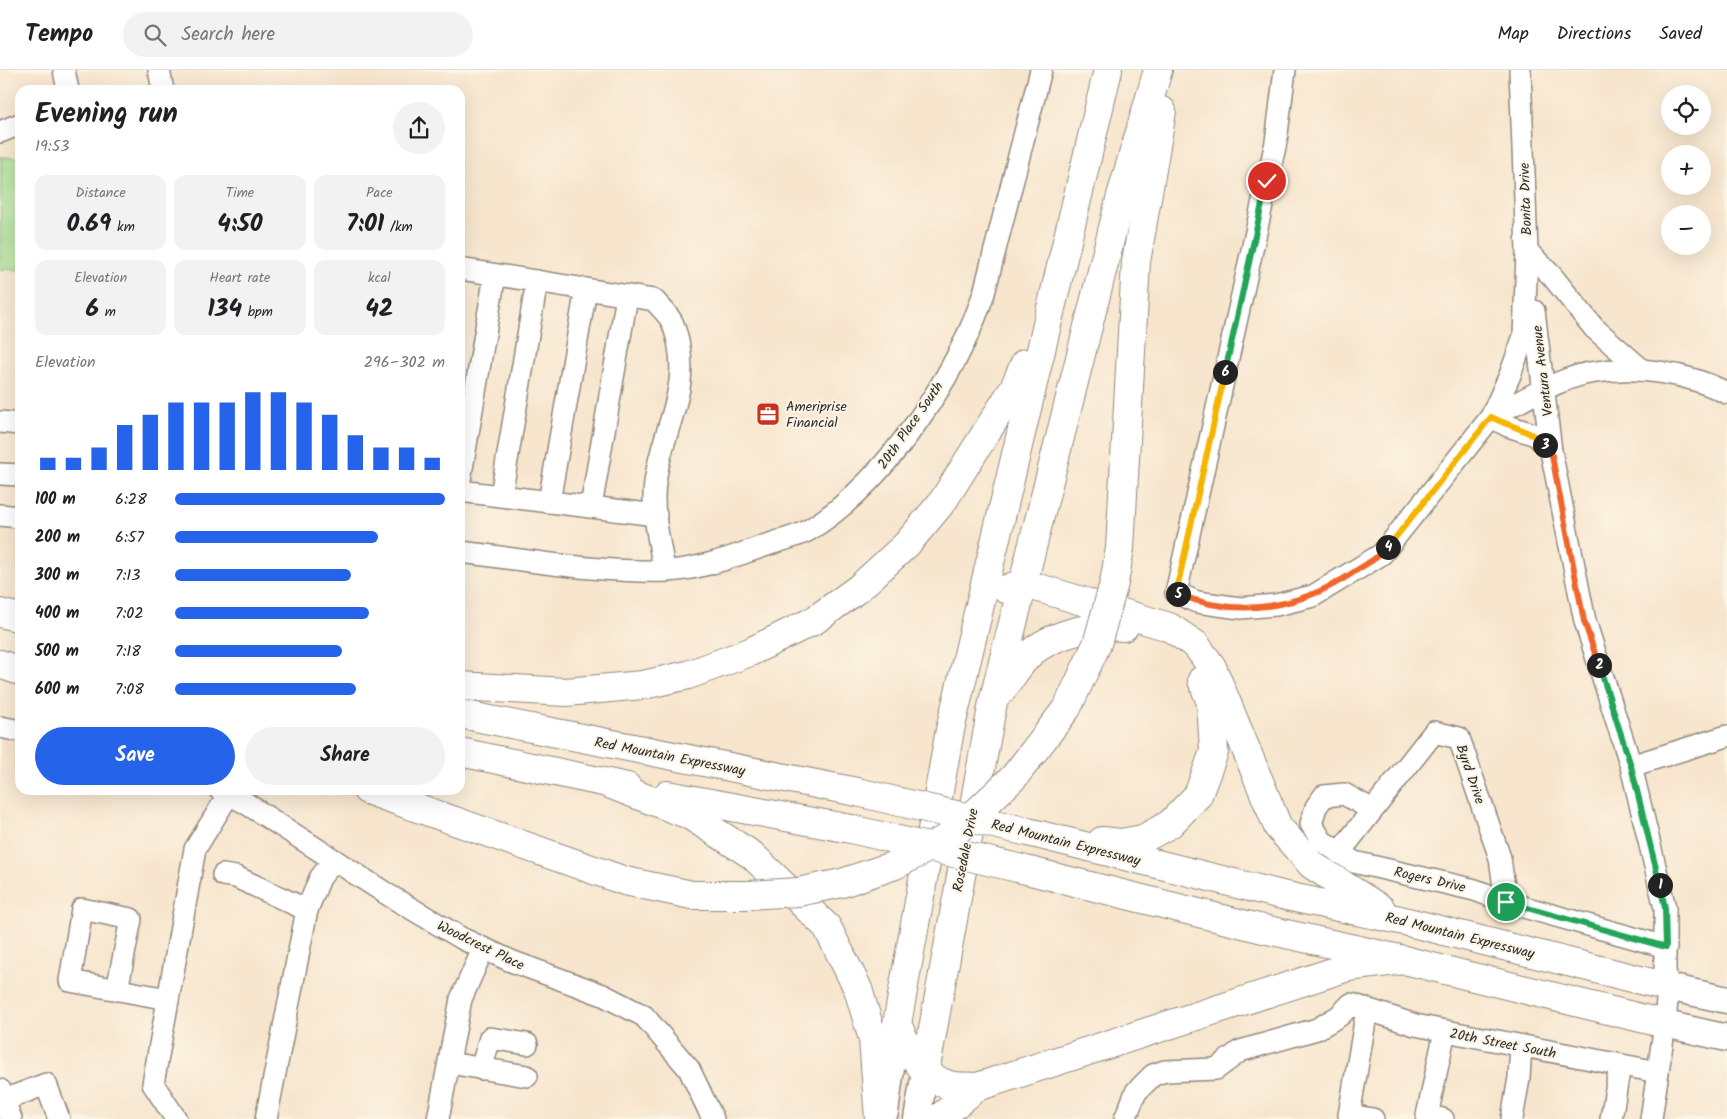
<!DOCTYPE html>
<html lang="en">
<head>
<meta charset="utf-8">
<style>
  body { margin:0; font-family:Kalam,sans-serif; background:#f2f2f2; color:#202124; height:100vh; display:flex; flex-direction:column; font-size:19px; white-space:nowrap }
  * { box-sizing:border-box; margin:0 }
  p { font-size:16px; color:#757577 }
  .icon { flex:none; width:28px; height:28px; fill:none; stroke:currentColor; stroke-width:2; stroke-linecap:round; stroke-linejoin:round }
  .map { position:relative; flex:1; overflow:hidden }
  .side { position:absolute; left:15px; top:15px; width:450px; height:710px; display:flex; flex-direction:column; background:#fff; border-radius:15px; box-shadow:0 5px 20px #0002 }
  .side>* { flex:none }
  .tools { position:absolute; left:1661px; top:15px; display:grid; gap:10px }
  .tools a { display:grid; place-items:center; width:50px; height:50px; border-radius:50%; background:#fff; box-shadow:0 5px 20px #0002; font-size:25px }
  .pin { position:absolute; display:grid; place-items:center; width:42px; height:42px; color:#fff; margin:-21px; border:2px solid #fff; border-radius:50%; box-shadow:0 1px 5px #0007 }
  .km { position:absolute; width:25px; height:25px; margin:-12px; border-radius:50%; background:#222; color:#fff; font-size:14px; line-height:25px; text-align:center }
  .round { display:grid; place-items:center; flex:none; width:52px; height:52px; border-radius:26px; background:#f2f2f2 }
  .headline { display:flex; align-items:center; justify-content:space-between; height:85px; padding:0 20px }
  h1 { font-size:28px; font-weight:600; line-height:38px }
  .stats { display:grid; grid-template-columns:repeat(3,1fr); gap:8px; height:85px; padding:5px 20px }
  .stats div { display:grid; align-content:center; border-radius:12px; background:#f2f2f2; text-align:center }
  .stats b { font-size:25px; font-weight:600 }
  .stats small { font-size:14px; font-weight:400 }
  .stats p { font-size:14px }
  .chart { height:140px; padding:10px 20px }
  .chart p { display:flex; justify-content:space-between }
  .chart svg { width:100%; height:90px; margin-top:5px; stroke:#2563eb; stroke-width:6 }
  .primary-button { display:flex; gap:10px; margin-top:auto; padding:10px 20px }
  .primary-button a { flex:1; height:58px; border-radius:30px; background:#2563eb; color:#fff; font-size:20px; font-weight:600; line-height:58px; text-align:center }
  .primary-button a+a { background:#f2f2f2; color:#202124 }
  ul { padding:0 20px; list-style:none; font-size:16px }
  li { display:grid; grid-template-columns:80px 60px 1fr; align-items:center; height:38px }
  li i { height:12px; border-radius:6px; background:#2563eb }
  header { display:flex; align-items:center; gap:30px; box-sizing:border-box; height:70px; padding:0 25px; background:#fff; border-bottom:1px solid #e0e0e0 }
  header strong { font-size:24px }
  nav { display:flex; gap:28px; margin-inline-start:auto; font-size:18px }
  .search { width:350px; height:45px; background:#f2f2f2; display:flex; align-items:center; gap:12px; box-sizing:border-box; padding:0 18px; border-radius:28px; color:#757577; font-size:19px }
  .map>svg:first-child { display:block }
</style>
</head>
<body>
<header>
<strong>Tempo</strong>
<div class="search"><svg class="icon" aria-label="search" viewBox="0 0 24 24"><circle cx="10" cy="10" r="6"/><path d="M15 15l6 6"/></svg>Search here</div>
<nav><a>Map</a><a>Directions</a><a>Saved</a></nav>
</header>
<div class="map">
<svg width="1727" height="1049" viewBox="0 0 1727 1049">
  <rect width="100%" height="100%" fill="#fcf5e5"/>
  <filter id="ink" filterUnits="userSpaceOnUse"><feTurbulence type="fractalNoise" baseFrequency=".02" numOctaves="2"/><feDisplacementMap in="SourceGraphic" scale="10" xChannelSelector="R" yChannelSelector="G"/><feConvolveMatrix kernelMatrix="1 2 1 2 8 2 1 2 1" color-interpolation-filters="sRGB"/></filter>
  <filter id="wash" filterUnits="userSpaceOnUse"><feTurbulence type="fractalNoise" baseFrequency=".0096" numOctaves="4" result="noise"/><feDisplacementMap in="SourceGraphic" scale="20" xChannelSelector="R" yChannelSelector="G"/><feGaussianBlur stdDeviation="1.12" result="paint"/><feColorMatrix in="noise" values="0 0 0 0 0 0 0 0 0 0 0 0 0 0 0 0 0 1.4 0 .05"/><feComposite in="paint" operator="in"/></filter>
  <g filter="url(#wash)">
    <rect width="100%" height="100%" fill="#f7e5cd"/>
    <path fill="#a3dd90" stroke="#67845e" d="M 1,87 L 20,88 L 20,200 L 0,199 Z"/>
  </g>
  <g filter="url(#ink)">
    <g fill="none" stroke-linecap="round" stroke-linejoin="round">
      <g stroke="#91887c" stroke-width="24">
        <g id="minor">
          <path d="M 64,0 L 68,20"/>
          <path d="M 159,0 L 163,20"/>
          <path d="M 1285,0 L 1276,72 L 1176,523 L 1197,532 L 1240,538 L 1276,535 L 1313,526 L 1382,484 L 1491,347 L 1510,305 L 1524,266 L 1527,181 L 1520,0"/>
          <path d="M 0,62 L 20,54"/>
          <path d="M 1527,181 L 1552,206 L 1594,258 L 1642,300"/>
          <path d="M 460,199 L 654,230 C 660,237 670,246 673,254 C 696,317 662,355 655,413 C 651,441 660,473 664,500"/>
          <path d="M 1534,241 L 1551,381 L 1585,551 L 1631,696 L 1665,838 L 1665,900 L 1668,917 L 1665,954 L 1651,1049"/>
          <path d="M 1491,347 C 1519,332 1558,309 1589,303 C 1635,295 1686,302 1727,323"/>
          <path d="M 1491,347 L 1508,356 L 1536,365 L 1551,381"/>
          <path d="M 0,352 L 20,354"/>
          <path d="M 0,404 L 20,405"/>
          <path d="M 460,410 L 495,205"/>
          <path d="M 460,421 L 656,445"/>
          <path d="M 501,426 L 537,211"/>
          <path d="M 549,432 L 586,219"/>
          <path d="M 591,437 L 627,226"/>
          <path d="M 0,445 L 20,447"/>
          <path d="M 460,482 C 528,490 599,503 668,501 C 704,499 739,484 773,473 C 785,469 799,466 809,460 C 884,414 957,306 984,223 L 1041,0"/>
          <path d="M 0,657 L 20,661"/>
          <path d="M 1631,696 L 1727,666"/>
          <path d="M 220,720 L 244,732 L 390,826 L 463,869 L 511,891 L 603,925 L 644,946 L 689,999 L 713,1049"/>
          <path d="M 1371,739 L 1344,724 L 1324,726 L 1316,737 L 1311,754 L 1322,771 L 1354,792 L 1475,820 L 1506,832 L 1666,877"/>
          <path d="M 1339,783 L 1434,662 L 1459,668 L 1500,788 L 1506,832"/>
          <path d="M 223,805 L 236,807 L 307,840 L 266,1049"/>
          <path d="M 307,840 L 320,808 L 334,790"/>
          <path d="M 117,920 L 131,849 L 82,839 L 70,911 L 168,929"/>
          <path d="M 1367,940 L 1349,1045 L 1373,1049"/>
          <path d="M 449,993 L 527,1006"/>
          <path d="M 481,999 L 490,968 L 527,974"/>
          <path d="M 0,1020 L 4,1030 L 46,1014 L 59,1049"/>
          <path d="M 0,1032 L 4,1030 L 11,1049"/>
          <path d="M 176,1049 L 153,1014 L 195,779 L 229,724"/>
          <path d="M 438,1049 L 461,929 L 483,879"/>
          <path d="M 1125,1049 L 1136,1022 L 1153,1005 L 1165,1001 L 1216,999 L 1240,981 L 1317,959 L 1339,946 L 1351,934 L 1415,955 L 1658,1002"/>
          <path d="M 1443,1049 L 1427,1046 L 1445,961"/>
          <path d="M 1512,1049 L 1519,1008 L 1521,976"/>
          <path d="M 1611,1049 L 1620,995"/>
        </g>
      </g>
      <g stroke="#91887c" stroke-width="29">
        <g id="major">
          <path d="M 1668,917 L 1727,930"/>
          <path d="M 1665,954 L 1727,968"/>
          <path d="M 885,1042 L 897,954"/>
          <path d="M 917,1049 L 925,1002"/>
        </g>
      </g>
      <g stroke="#91887c" stroke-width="30">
        <g id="highway">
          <path d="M 1108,0 L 950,660 L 897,954 C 908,979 921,1007 949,1015 C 957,1017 968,1016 977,1017 L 1348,897 L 1404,890"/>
          <path d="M 1120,478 L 1136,192 L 1162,41"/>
          <path d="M 1006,519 L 1022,513 L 1169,557 L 1196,575 L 1212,597 L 1278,757 L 1312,795 L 1381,839"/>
          <path d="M 0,543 L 20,548"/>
          <path d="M 0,594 L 20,601"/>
          <path d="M 460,616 L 566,622 L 643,615 L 688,605 L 750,582 L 815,550 L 859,518 L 907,474 L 943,431 L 1014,318 L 1025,293"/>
          <path d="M 1001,621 C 1009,611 1016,599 1024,590 C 1045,565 1093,554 1124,557"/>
          <path d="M 460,644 L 857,722"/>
          <path d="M 460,682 L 627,717"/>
          <path d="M 609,714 L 689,745 L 752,785 L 827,857 L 858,919 L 873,969 L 879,1049"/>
          <path d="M 367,720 L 625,811 L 692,825"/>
          <path d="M 667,725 L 851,759"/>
          <path d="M 1024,761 L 1286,826 L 1400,850 L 1668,917"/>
          <path d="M 1102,771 L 1121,773 L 1143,769 L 1170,754 L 1198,725 L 1214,682 L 1211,633 L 1202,610"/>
          <path d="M 1022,799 L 1259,858 L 1404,890 L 1665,954"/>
          <path d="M 925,1002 L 993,632 L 1121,126 L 1158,0"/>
          <path d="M 938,1049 L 977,1017"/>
        </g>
      </g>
      <use href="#minor" stroke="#fff" stroke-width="21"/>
      <use href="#major" stroke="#fff" stroke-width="26"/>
      <use href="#highway" stroke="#fff" stroke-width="28"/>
      <g stroke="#91887c" stroke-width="30" stroke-linecap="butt">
        <g id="highway-bridge">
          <path d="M 857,722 L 1024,761"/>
          <path d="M 851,759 L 1022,799"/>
          <path d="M 692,825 L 749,825 L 798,822 L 842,813 L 895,795 L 951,766 L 1014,707 L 1067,638 L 1097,574 L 1114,513 L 1120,478"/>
        </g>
      </g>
      <use href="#highway-bridge" stroke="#fff" stroke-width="28"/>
    </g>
  </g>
  <g fill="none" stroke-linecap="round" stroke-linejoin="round" filter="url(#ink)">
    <g stroke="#fff" stroke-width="10">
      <path id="split-1" d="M 1506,832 L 1666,877 L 1665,838 L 1660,815"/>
    </g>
    <g stroke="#fff" stroke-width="10">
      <path id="split-2" d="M 1599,595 L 1631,696 L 1660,815"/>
    </g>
    <g stroke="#fff" stroke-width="10">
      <path id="split-3" d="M 1545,375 L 1551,381 L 1584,551 L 1599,595"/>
    </g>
    <g stroke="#fff" stroke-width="10">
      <path id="split-4" d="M 1388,477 L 1491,347 C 1510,357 1530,359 1545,375"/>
    </g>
    <g stroke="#fff" stroke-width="10">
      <path id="split-5" d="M 1178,524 C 1238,549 1301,538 1354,502 C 1366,494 1379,488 1388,477"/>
    </g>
    <g stroke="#fff" stroke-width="10">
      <path id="split-6" d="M 1178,524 L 1176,523 L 1225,302"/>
    </g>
    <g stroke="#fff" stroke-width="10">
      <path id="split-7" d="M 1225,302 L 1267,111"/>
    </g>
    <use href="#split-1" stroke="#22a559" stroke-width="6"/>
    <use href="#split-2" stroke="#22a559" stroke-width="6"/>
    <use href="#split-3" stroke="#f0652b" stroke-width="6"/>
    <use href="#split-4" stroke="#f5b400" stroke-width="6"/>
    <use href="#split-5" stroke="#f0652b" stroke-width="6"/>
    <use href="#split-6" stroke="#f5b400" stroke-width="6"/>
    <use href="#split-7" stroke="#22a559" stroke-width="6"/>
  </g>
  <defs>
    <g id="office-square" transform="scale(1.25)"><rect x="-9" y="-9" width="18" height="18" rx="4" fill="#c8321e" stroke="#fcf5e5"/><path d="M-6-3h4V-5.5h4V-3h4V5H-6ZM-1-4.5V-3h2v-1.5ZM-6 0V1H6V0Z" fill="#fff"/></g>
  </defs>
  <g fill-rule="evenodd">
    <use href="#office-square" x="768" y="344"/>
  </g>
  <g text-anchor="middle" stroke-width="4" stroke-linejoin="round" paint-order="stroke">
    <g font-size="14" fill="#2b2b2b" stroke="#fcf5e5">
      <text transform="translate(1525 129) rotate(-92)" y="5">Bonita Drive</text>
      <text transform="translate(1542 301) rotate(-97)" y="5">Ventura Avenue</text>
      <text transform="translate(910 355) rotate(-55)" y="5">20th Place South</text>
      <text transform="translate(670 686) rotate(11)" y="5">Red Mountain Expressway</text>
      <text transform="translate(1471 704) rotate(71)" y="5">Byrd Drive</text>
      <text transform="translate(1066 772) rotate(14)" y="5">Red Mountain Expressway</text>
      <text transform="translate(965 780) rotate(-79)" y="5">Rosedale Drive</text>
      <text transform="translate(1430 809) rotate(13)" y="5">Rogers Drive</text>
      <text transform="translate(1460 865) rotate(14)" y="5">Red Mountain Expressway</text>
      <text transform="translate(481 875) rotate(26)" y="5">Woodcrest Place</text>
      <text transform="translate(1503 973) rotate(11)" y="5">20th Street South</text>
    </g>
    <g font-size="14" fill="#2b2b2b" stroke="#fcf5e5" text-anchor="start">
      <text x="786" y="341">Ameriprise<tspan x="786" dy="16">Financial</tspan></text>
    </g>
  </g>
</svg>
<div class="tools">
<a><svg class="icon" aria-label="locate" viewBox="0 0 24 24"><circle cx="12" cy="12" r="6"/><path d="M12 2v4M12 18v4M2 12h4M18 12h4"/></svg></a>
<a>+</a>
<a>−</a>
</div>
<div class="pin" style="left:1506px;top:832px;background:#1e9e55"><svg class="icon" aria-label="arrive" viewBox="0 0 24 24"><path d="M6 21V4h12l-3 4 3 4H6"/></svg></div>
<div class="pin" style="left:1267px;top:111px;background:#d93025"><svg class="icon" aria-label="check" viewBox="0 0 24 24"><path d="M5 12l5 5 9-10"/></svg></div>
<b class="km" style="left:1660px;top:815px">1</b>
<b class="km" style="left:1599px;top:595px">2</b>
<b class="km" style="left:1545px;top:375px">3</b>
<b class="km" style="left:1388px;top:477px">4</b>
<b class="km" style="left:1178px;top:524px">5</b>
<b class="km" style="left:1225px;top:302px">6</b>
<section class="side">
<div class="headline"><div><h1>Evening run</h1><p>19:53</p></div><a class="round"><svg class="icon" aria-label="share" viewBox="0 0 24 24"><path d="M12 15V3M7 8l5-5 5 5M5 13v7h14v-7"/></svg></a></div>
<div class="stats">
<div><p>Distance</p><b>0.69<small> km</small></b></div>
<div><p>Time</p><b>4:50</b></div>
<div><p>Pace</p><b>7:01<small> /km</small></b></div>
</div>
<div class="stats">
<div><p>Elevation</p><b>6<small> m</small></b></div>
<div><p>Heart rate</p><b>134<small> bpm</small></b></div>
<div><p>kcal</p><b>42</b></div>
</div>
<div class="chart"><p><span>Elevation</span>296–302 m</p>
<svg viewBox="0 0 160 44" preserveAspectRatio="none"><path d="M5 44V38M15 44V38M25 44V33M35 44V22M45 44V17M55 44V11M65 44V11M75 44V11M85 44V6M95 44V6M105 44V11M115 44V17M125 44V27M135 44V33M145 44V33M155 44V38"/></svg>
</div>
<ul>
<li><b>100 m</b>6:28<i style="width:100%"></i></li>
<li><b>200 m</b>6:57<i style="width:75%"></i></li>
<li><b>300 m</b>7:13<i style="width:65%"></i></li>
<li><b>400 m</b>7:02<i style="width:72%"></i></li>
<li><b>500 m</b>7:18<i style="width:62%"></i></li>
<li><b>600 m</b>7:08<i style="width:67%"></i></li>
</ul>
<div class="primary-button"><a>Save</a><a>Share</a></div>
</section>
</div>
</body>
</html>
